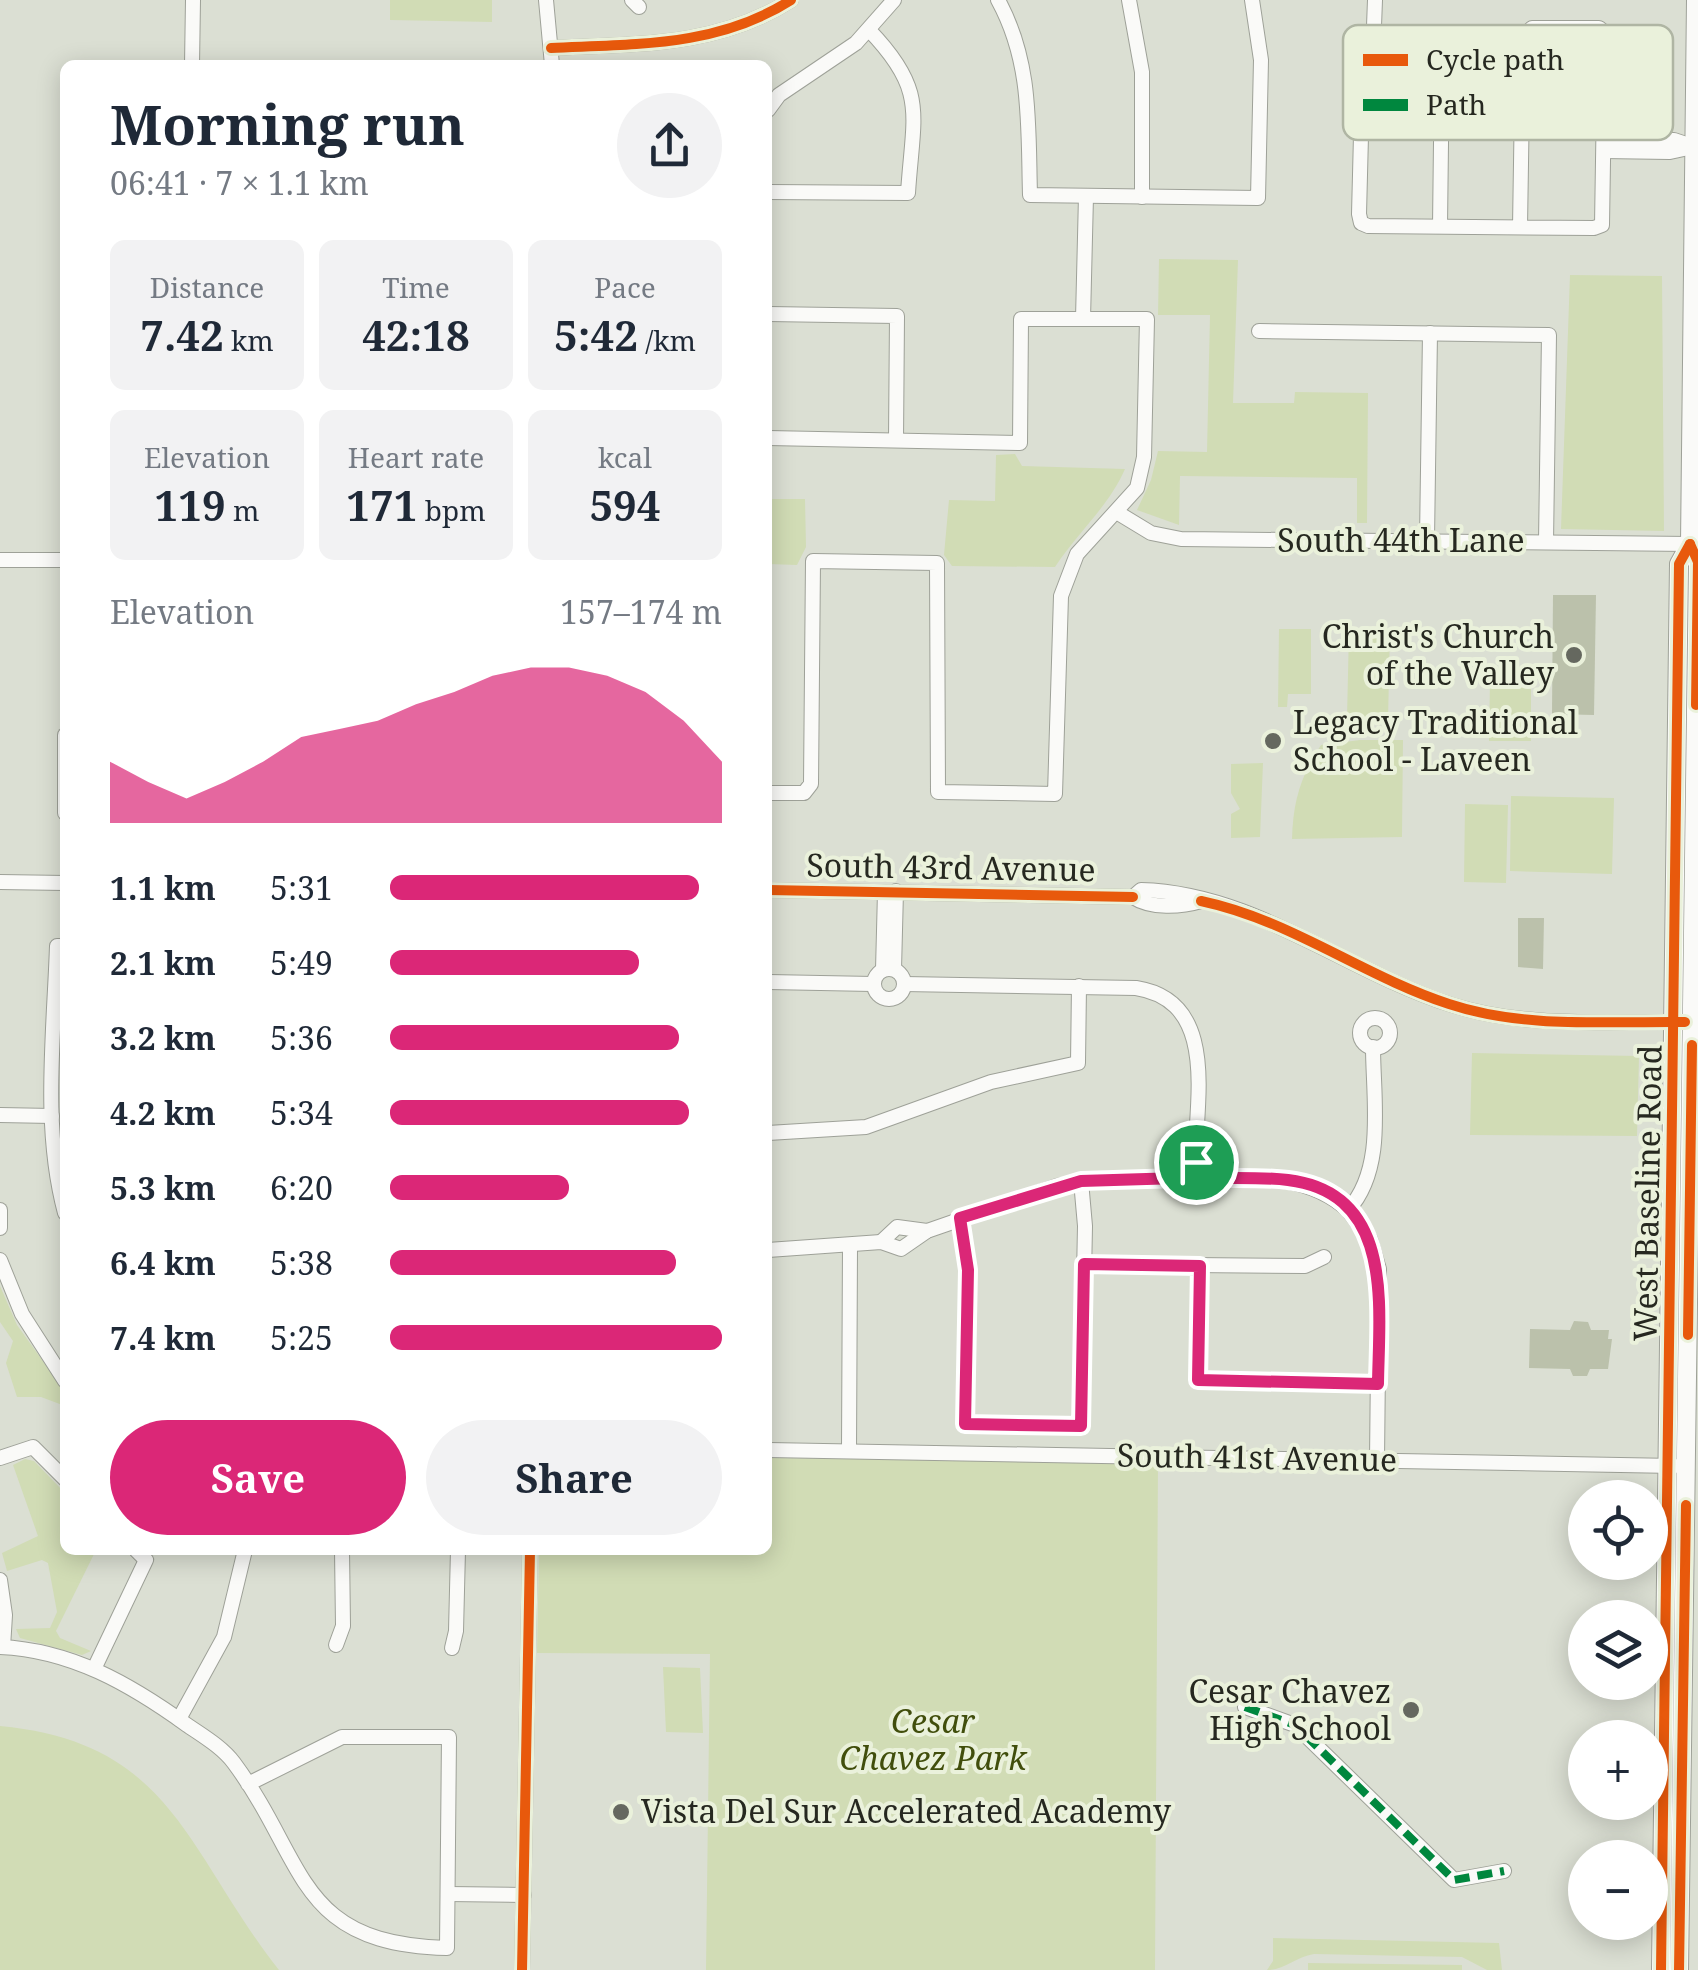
<!DOCTYPE html>
<html lang="en">
<head>
<meta charset="utf-8">
<style>
  body { margin:0; font-family:"Noto Serif",serif; background:#f2f2f3; color:#1f2937; height:100vh; display:flex; flex-direction:column; font-size:38px; white-space:nowrap }
  * { box-sizing:border-box; margin:0 }
  p { font-size:32px; color:#747a83 }
  .icon { flex:none; width:55px; height:55px; fill:none; stroke:currentColor; stroke-width:2; stroke-linecap:round; stroke-linejoin:round }
  .map { position:relative; flex:1; overflow:hidden }
  .sheet { position:absolute; left:60px; top:60px; width:712px; height:1495px; display:flex; flex-direction:column; background:#fff; border-radius:15px; box-shadow:0 5px 25px #0003 }
  .sheet>* { flex:none }
  .tools { position:absolute; left:1568px; top:1480px; display:grid; gap:20px }
  .tools a { display:grid; place-items:center; width:100px; height:100px; border-radius:50%; background:#fff; box-shadow:0 5px 25px #0003; font-size:50px }
  .pin { position:absolute; display:grid; place-items:center; width:85px; height:85px; color:#fff; margin:-42px; border:5px solid #fff; border-radius:50%; box-shadow:0 2px 10px #0007 }
  .round { display:grid; place-items:center; flex:none; width:105px; height:105px; border-radius:52px; background:#f2f2f3 }
  .head { display:flex; align-items:center; justify-content:space-between; height:170px; padding:0 50px }
  h1 { font-size:55px; font-weight:700; line-height:75px }
  .metrics { display:grid; grid-template-columns:repeat(3,1fr); gap:15px; height:170px; padding:10px 50px }
  .metrics div { display:grid; align-content:center; border-radius:15px; background:#f2f2f3; text-align:center }
  .metrics b { font-size:42px; font-weight:700 }
  .metrics small { font-size:28px; font-weight:400 }
  .metrics p { font-size:28px }
  .chart { height:280px; padding:20px 50px }
  .chart p { display:flex; justify-content:space-between }
  .chart svg { width:100%; height:180px; margin-top:10px; fill:#db2777; opacity:.7 }
  .action { display:flex; gap:20px; margin-top:auto; padding:20px 50px }
  .action a { flex:1; height:115px; border-radius:60px; background:#db2777; color:#fff; font-size:40px; font-weight:700; line-height:115px; text-align:center }
  .action a+a { background:#f2f2f3; color:#1f2937 }
  ul { padding:0 50px; list-style:none; font-size:32px }
  li { display:grid; grid-template-columns:160px 120px 1fr; align-items:center; height:75px }
  li i { height:25px; border-radius:12px; background:#db2777 }
  .map>svg:first-child { display:block }
</style>
</head>
<body>
<div class="map">
<svg width="1698" height="1970" viewBox="0 0 1698 1970">
  <rect width="100%" height="100%" fill="#dbdfd3"/>
  <g fill="#d1dcb5">
    <path d="M 390,0 L 492,0 L 492,22 L 390,20 Z"/>
    <path d="M 1159,259 L 1238,260 L 1233,403 L 1294,403 L 1295,392 L 1368,393 L 1367,523 L 1357,523 L 1357,478 L 1180,476 L 1179,525 L 1137,510 L 1151,480 L 1158,451 L 1207,452 L 1210,315 L 1158,315 Z"/>
    <path d="M 1570,275 L 1662,276 L 1664,531 L 1561,529 Z"/>
    <path d="M 1015,454 L 1022,466 L 1125,469 C 1109,506 1078,532 1055,567 L 952,566 L 944,555 L 949,500 L 995,501 L 996,455 Z"/>
    <path d="M 768,499 L 805,499 L 806,547 L 797,565 L 768,564 Z"/>
    <path d="M 1279,629 L 1311,629 L 1311,694 L 1288,694 L 1287,707 L 1278,707 Z"/>
    <path d="M 1349,630 L 1390,631 L 1388,720 L 1347,718 Z"/>
    <path d="M 1490,680 L 1531,680 L 1531,741 L 1489,741 Z"/>
    <path d="M 1360,740 L 1403,740 L 1402,837 L 1292,839 C 1293,802 1300,777 1321,745 Z"/>
    <path d="M 1263,763 L 1260,837 L 1231,838 L 1231,814 L 1240,809 L 1231,793 L 1231,764 Z"/>
    <path d="M 1511,796 L 1614,798 L 1612,874 L 1510,871 Z"/>
    <path d="M 1465,804 L 1508,805 L 1506,883 L 1464,882 Z"/>
    <path d="M 1472,1053 L 1639,1056 L 1637,1136 L 1470,1135 Z"/>
    <path d="M 0,1286 L 17,1325 L 65,1392 L 65,1406 L 41,1397 L 17,1397 L 6,1363 L 13,1341 L 0,1322 Z"/>
    <path d="M 768,1458 L 1158,1462 L 1155,1970 L 706,1970 L 710,1654 L 537,1653 L 539,1550 L 768,1550 Z"/>
    <path d="M 25,1459 L 34,1461 L 65,1493 L 65,1550 L 96,1550 L 56,1631 L 60,1638 L 91,1651 L 82,1655 L 20,1638 L 16,1629 L 50,1628 L 57,1612 L 48,1563 L 42,1560 L 7,1571 L 2,1553 L 38,1536 L 13,1465 Z"/>
    <path d="M 663,1667 L 700,1668 L 703,1733 L 666,1732 Z"/>
    <path d="M 0,1726 C 173,1742 186,1852 279,1970 L 0,1970 Z"/>
    <path d="M 1273,1938 L 1499,1943 L 1502,1970 L 1487,1970 L 1462,1957 L 1314,1954 C 1295,1957 1285,1970 1267,1970 L 1273,1961 Z"/>
    <path d="M 1308,1963 L 1462,1965 L 1462,1970 L 1308,1970 Z"/>
  </g>
  <g fill="#bbc1ab">
    <path d="M 1553,595 L 1596,595 L 1594,715 L 1552,714 Z"/>
    <path d="M 1518,918 L 1544,918 L 1543,969 L 1518,967 Z"/>
    <path d="M 1574,1321 L 1588,1322 L 1591,1330 L 1609,1330 L 1608,1339 L 1612,1339 L 1608,1369 L 1590,1369 L 1587,1376 L 1573,1376 L 1570,1369 L 1529,1368 L 1530,1329 L 1570,1330 Z"/>
  </g>
  <g fill="none" stroke-linecap="round" stroke-linejoin="round">
    <g stroke="#9ea198" stroke-width="16">
      <g id="minor">
        <path d="M 546,0 L 552,65"/>
        <path d="M 632,0 L 639,7"/>
        <path d="M 998,0 C 1032,62 1028,125 1030,195 L 1258,198 L 1261,60 L 1252,0"/>
        <path d="M 1129,0 L 1142,72 L 1142,197"/>
        <path d="M 1375,0 L 1374,26 L 1363,57 L 1359,214 L 1361,223 L 1368,226 L 1594,228 L 1602,225 L 1605,33 L 1599,28 L 1532,28 L 1523,36 L 1520,227"/>
        <path d="M 551,48 C 635,44 718,47 791,0"/>
        <path d="M 1363,57 L 1522,59"/>
        <path d="M 192,65 L 193,0"/>
        <path d="M 768,110 L 779,95 L 856,43 L 894,0"/>
        <path d="M 1604,140 L 1674,140 L 1695,147"/>
        <path d="M 1604,151 L 1670,152 L 1693,147"/>
        <path d="M 768,192 L 908,193 C 913,114 928,91 869,30"/>
        <path d="M 1440,226 L 1442,59"/>
        <path d="M 768,314 L 897,316 L 896,440"/>
        <path d="M 1083,319 L 1086,196"/>
        <path d="M 1259,331 L 1549,335 L 1546,542"/>
        <path d="M 768,438 L 1020,443 L 1021,319 L 1147,319 L 1144,457 L 1137,488 L 1077,554 L 1061,596 L 1055,794 L 938,792 L 937,563 L 813,561 L 811,784 L 804,793 L 768,793"/>
        <path d="M 1118,513 L 1151,533 L 1181,539 L 1690,544"/>
        <path d="M 1427,539 L 1430,333"/>
        <path d="M 0,560 L 65,560"/>
        <path d="M 65,735 L 65,813"/>
        <path d="M 0,882 L 65,883"/>
        <path d="M 768,890 L 1133,897 C 1151,909 1181,907 1201,901"/>
        <path d="M 1133,897 L 1141,890 C 1255,893 1345,971 1452,1005 C 1525,1028 1603,1021 1679,1022"/>
        <path d="M 65,946 L 57,946 C 54,1034 42,1127 65,1213"/>
        <circle cx="889" cy="984" r="15"/>
        <path d="M 894,969 L 896,891"/>
        <path d="M 883,970 L 885,892"/>
        <path d="M 768,982 L 873,984"/>
        <path d="M 904,984 L 1136,988 C 1219,1001 1196,1100 1195,1162"/>
        <circle cx="1375" cy="1033" r="15"/>
        <path d="M 1373,1047 C 1373,1099 1386,1169 1348,1210 L 1370,1239 L 1379,1269 L 1377,1461"/>
        <path d="M 0,1115 L 52,1116"/>
        <path d="M 768,1133 L 866,1127 L 991,1082 L 1078,1063 L 1079,986"/>
        <circle cx="1195" cy="1178" r="15"/>
        <path d="M 1210,1178 C 1261,1178 1308,1175 1348,1210"/>
        <path d="M 0,1210 L 0,1228"/>
        <path d="M 961,1219 L 968,1270 L 965,1424 L 1081,1425 L 1085,1226 L 1081,1181"/>
        <path d="M 881,1242 L 897,1227 L 927,1231"/>
        <path d="M 768,1250 L 881,1242 L 901,1249 L 927,1231 L 1057,1186 L 1104,1179 L 1179,1177"/>
        <path d="M 0,1260 L 22,1314 L 65,1381"/>
        <path d="M 1084,1264 L 1305,1266 L 1324,1257"/>
        <path d="M 1200,1265 L 1197,1380 L 1378,1383"/>
        <path d="M 768,1450 L 1675,1466"/>
        <path d="M 849,1450 L 850,1247"/>
        <path d="M 0,1458 L 33,1447 L 65,1479"/>
        <path d="M 0,1580 L 5,1615 L 3,1647"/>
        <path d="M 336,1645 L 343,1626 L 342,1550"/>
        <path d="M 0,1647 C 71,1650 130,1684 187,1725 C 203,1736 222,1747 234,1763 C 308,1863 295,1944 447,1948 L 449,1737 L 342,1737 L 248,1784"/>
        <path d="M 452,1648 L 456,1631 L 458,1550"/>
        <path d="M 94,1669 L 146,1560 L 136,1550"/>
        <path d="M 1245,1707 L 1295,1725 L 1454,1880 L 1504,1871"/>
        <path d="M 179,1719 L 224,1637 L 245,1550"/>
        <path d="M 448,1894 L 524,1895"/>
        <path d="M 522,1970 L 530,1550"/>
      </g>
    </g>
    <g stroke="#9ea198" stroke-width="20">
      <g id="major">
        <path d="M 1661,1970 L 1679,564 L 1690,544"/>
        <path d="M 1679,1970 L 1698,562 L 1690,544 L 1696,0"/>
      </g>
    </g>
    <use href="#minor" stroke="#fafaf8" stroke-width="14"/>
    <use href="#major" stroke="#fafaf8" stroke-width="18"/>
    <path stroke="#00873e" stroke-width="8" stroke-dasharray="15 8" stroke-linecap="butt" d="M 1245,1707 L 1295,1725 L 1454,1880 L 1504,1871"/>
    <g stroke="#eaf1db" stroke-width="16">
      <g id="cycleway">
        <path d="M 551,48 C 635,44 718,47 791,0"/>
        <path d="M 1690,544 L 1698,562 L 1696,705"/>
        <path d="M 768,890 L 1133,897"/>
        <path d="M 1201,901 C 1291,920 1363,976 1449,1004 C 1524,1029 1607,1021 1685,1022"/>
        <path d="M 1688,1335 L 1692,1045"/>
        <path d="M 522,1970 L 530,1550"/>
        <path d="M 1661,1970 L 1679,564 L 1690,544"/>
        <path d="M 1679,1970 L 1686,1505"/>
      </g>
    </g>
    <use href="#cycleway" stroke="#e8590c" stroke-width="10"/>
  </g>
  <g fill="none" stroke-linecap="round" stroke-linejoin="round">
    <g stroke="#fff" stroke-width="20">
      <path id="route" d="M 1196,1162 L 1208,1169 L 1210,1178 C 1236,1178 1263,1177 1288,1180 C 1395,1193 1379,1307 1378,1384 L 1198,1380 L 1200,1266 L 1084,1264 L 1081,1426 L 965,1424 L 968,1270 L 960,1218 L 1081,1181 L 1179,1178 L 1183,1168 Z"/>
    </g>
    <use href="#route" stroke="#db2777" stroke-width="12"/>
  </g>
  <g fill="#65685f" stroke="#eaf1db" stroke-width="4">
    <circle cx="1574" cy="655" r="10"/>
    <circle cx="1273" cy="741" r="10"/>
    <circle cx="1411" cy="1710" r="10"/>
    <circle cx="621" cy="1812" r="10"/>
  </g>
  <g text-anchor="middle" stroke-width="8" stroke-linejoin="round" paint-order="stroke">
    <g font-size="32" fill="#262820" stroke="#eaf1db">
      <text x="1401" y="552">South 44th Lane</text>
      <text transform="translate(951 868) rotate(1)" y="11">South 43rd Avenue</text>
      <text transform="translate(1648 1193) rotate(-89)" y="11">West Baseline Road</text>
      <text transform="translate(1257 1458) rotate(1)" y="11">South 41st Avenue</text>
    </g>
    <g font-size="32" fill="#262820" stroke="#eaf1db" text-anchor="end">
      <text x="1554" y="648">Christ's Church<tspan x="1554" dy="37">of the Valley</tspan></text>
      <text x="1293" y="734" text-anchor="start">Legacy Traditional<tspan x="1293" dy="37">School - Laveen</tspan></text>
      <text x="1391" y="1703">Cesar Chavez<tspan x="1391" dy="37">High School</tspan></text>
      <text x="641" y="1823" text-anchor="start">Vista Del Sur Accelerated Academy</text>
    </g>
    <g font-size="32" font-style="italic" fill="#414e0c" stroke="#eaf1db">
      <text x="933" y="1733">Cesar<tspan x="933" dy="37">Chavez Park</tspan></text>
    </g>
  </g>
  <rect x="1343" y="25" width="330" height="115" rx="15" fill="#eaf1db" stroke="#afb5a3" stroke-width="2.5"/>
  <rect x="1363" y="54" width="45" height="12" fill="#e8590c"/>
  <rect x="1363" y="99" width="45" height="12" fill="#00873e"/>
  <g font-size="28" fill="#262820">
    <text x="1426" y="70">Cycle path</text>
    <text x="1426" y="115">Path</text>
  </g>
</svg>
<div class="tools">
<a><svg class="icon" aria-label="locate" viewBox="0 0 24 24"><circle cx="12" cy="12" r="6"/><path d="M12 2v4M12 18v4M2 12h4M18 12h4"/></svg></a>
<a><svg class="icon" aria-label="layers" viewBox="0 0 24 24"><path d="M12 4l9 5-9 5-9-5zM3 14l9 5 9-5"/></svg></a>
<a>+</a>
<a>−</a>
</div>
<div class="pin" style="left:1196px;top:1162px;background:#1e9e55"><svg class="icon" aria-label="arrive" viewBox="0 0 24 24"><path d="M6 21V4h12l-3 4 3 4H6"/></svg></div>
<section class="sheet">
<div class="head"><div><h1>Morning run</h1><p>06:41 · 7 × 1.1 km</p></div><a class="round"><svg class="icon" aria-label="share" viewBox="0 0 24 24"><path d="M12 15V3M7 8l5-5 5 5M5 13v7h14v-7"/></svg></a></div>
<div class="metrics">
<div><p>Distance</p><b>7.42<small> km</small></b></div>
<div><p>Time</p><b>42:18</b></div>
<div><p>Pace</p><b>5:42<small> /km</small></b></div>
</div>
<div class="metrics">
<div><p>Elevation</p><b>119<small> m</small></b></div>
<div><p>Heart rate</p><b>171<small> bpm</small></b></div>
<div><p>kcal</p><b>594</b></div>
</div>
<div class="chart"><p><span>Elevation</span>157–174 m</p>
<svg viewBox="0 0 160 44" preserveAspectRatio="none"><path d="M0 44V29L10 34L20 38L30 34L40 29L50 23L60 21L70 19L80 15L90 12L100 8L110 6L120 6L130 8L140 12L150 19L160 29V44z"/></svg>
</div>
<ul>
<li><b>1.1 km</b>5:31<i style="width:93%"></i></li>
<li><b>2.1 km</b>5:49<i style="width:75%"></i></li>
<li><b>3.2 km</b>5:36<i style="width:87%"></i></li>
<li><b>4.2 km</b>5:34<i style="width:90%"></i></li>
<li><b>5.3 km</b>6:20<i style="width:54%"></i></li>
<li><b>6.4 km</b>5:38<i style="width:86%"></i></li>
<li><b>7.4 km</b>5:25<i style="width:100%"></i></li>
</ul>
<div class="action"><a>Save</a><a>Share</a></div>
</section>
</div>
</body>
</html>
